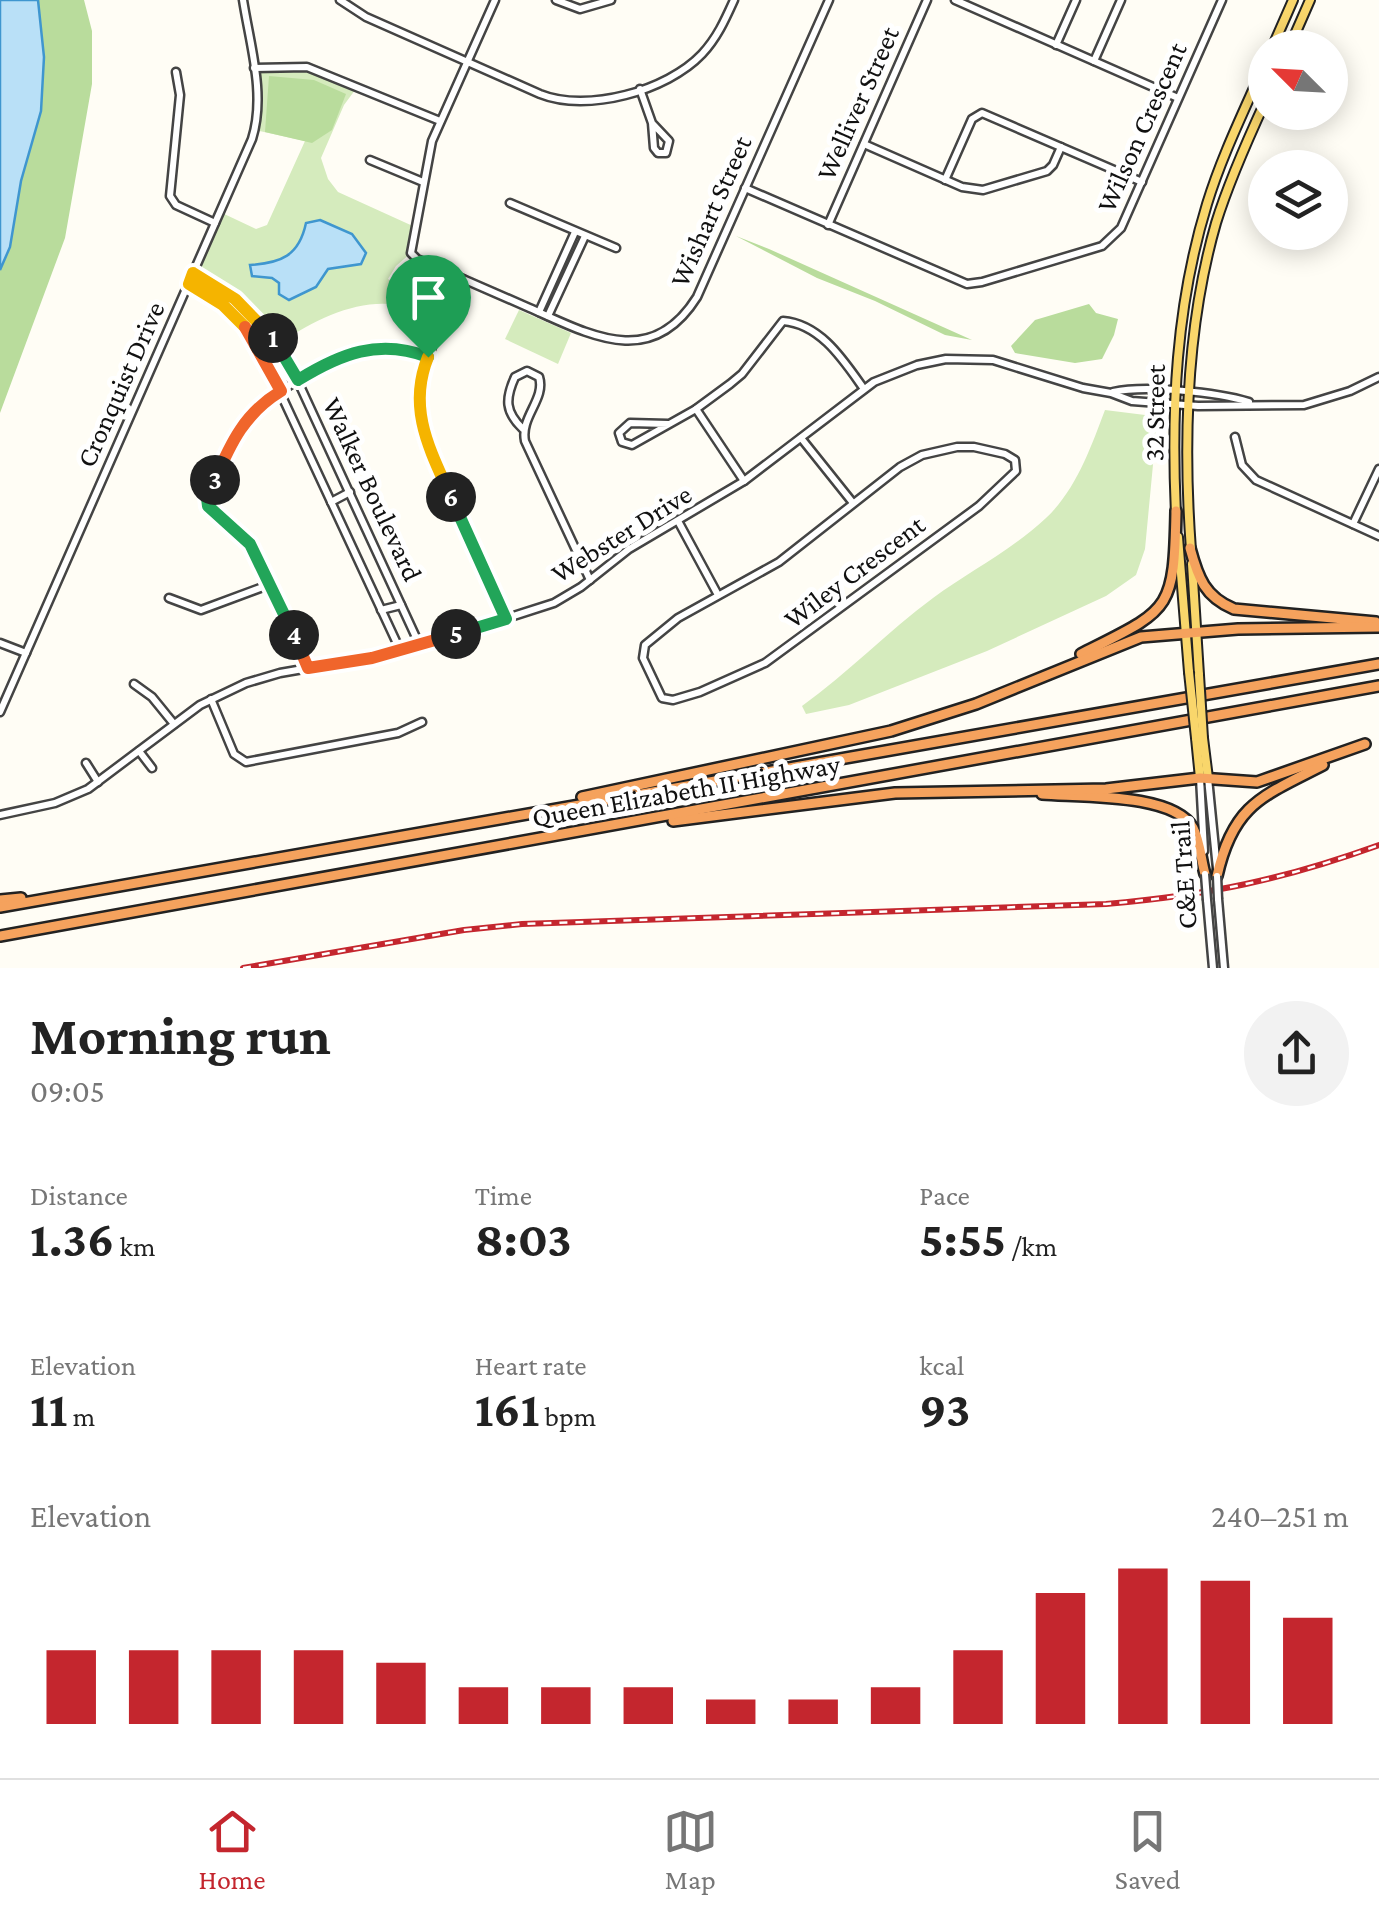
<!DOCTYPE html>
<html lang="en">
<head>
<meta charset="utf-8">
<style>
  body { margin:0; font-family:"Crimson Pro",serif; background:#f2f2f2; color:#222; height:100vh; display:flex; flex-direction:column; font-size:38px; white-space:nowrap }
  * { box-sizing:border-box; margin:0 }
  p { font-size:32px; color:#767676 }
  .icon { flex:none; width:55px; height:55px; fill:none; stroke:currentColor; stroke-width:2; stroke-linecap:round; stroke-linejoin:round }
  .map { position:relative; height:968px; overflow:hidden }
  .details { display:flex; flex-direction:column; background:#fff; flex:1 }
  .details>* { flex:none }
  .needle { width:65px; rotate:294deg }
  .tools { position:absolute; left:1248px; top:30px; display:grid; gap:20px }
  .tools a { display:grid; place-items:center; width:100px; height:100px; border-radius:50%; background:#fff; box-shadow:0 5px 25px #0003; font-size:50px }
  .pin { position:absolute; display:grid; place-items:center; width:85px; height:85px; color:#fff; margin:-102px -42px; border-radius:50% 50% 50% 0; rotate:-45deg; box-shadow:0 0 10px #0007 }
  .pin .icon { rotate:45deg }
  .km { position:absolute; width:50px; height:50px; margin:-25px; border-radius:50%; background:#222; color:#fff; font-size:28px; line-height:50px; text-align:center }
  .round { display:grid; place-items:center; flex:none; width:105px; height:105px; border-radius:52px; background:#f2f2f2 }
  .overview { display:flex; align-items:center; justify-content:space-between; height:170px; padding:0 30px }
  h1 { font-size:55px; font-weight:700; line-height:75px }
  .metrics { display:grid; grid-template-columns:repeat(3,1fr); gap:15px; height:170px; padding:10px 30px }
  .metrics div { display:grid; align-content:center }
  .metrics b { font-size:50px; font-weight:700 }
  .metrics small { font-size:28px; font-weight:400 }
  .metrics p { font-size:28px }
  .chart { height:280px; padding:20px 30px }
  .chart p { display:flex; justify-content:space-between }
  .chart svg { width:100%; height:180px; margin-top:10px; stroke:#c4262e; stroke-width:6 }
  .tabs { display:flex; justify-content:space-around; align-items:center; height:140px; border-top:2px solid #e0e0e0; background:#fff; font-size:28px; color:#767676 }
  .tabs a { display:grid; justify-items:center; gap:5px }
  .tabs .selected { color:#c4262e }
  .map>svg:first-child { display:block }
</style>
</head>
<body>
<div class="map">
<svg width="1379" height="968" viewBox="0 0 1379 968">
  <rect width="100%" height="100%" fill="#fffdf5"/>
  <g fill="#d5ebbd">
    <path d="M 307,67 L 358,86 L 344,105 L 321,158 L 328,179 L 338,192 L 415,227 L 411,253 L 396,266 L 388,279 L 447,311 L 442,320 C 382,287 333,309 279,343 C 260,310 228,288 193,273 L 220,212 L 256,229 L 267,225 L 305,141 L 255,130 L 254,68 Z"/>
    <path d="M 519,310 L 571,333 L 558,364 L 505,339 Z"/>
    <path d="M 1105,410 L 1145,415 L 1156,433 L 1145,549 L 1136,575 L 1106,596 L 987,651 L 849,705 L 806,714 L 802,706 C 848,673 887,632 933,598 C 970,571 1012,550 1046,518 C 1076,490 1091,447 1105,410 Z"/>
  </g>
  <g fill="#b9dc9c">
    <path d="M 38,0 L 84,0 L 92,31 L 92,84 L 65,238 L 0,413 L 0,270 L 10,247 L 21,181 L 41,111 L 44,57 Z"/>
    <path d="M 269,76 L 314,80 L 346,94 L 332,130 L 312,143 L 265,132 Z"/>
    <path d="M 736,236 L 769,249 L 972,340 L 945,335 L 875,301 L 817,278 Z"/>
    <path d="M 1089,304 L 1096,313 L 1118,319 L 1114,335 L 1102,359 L 1075,363 L 1015,353 L 1011,346 L 1035,320 Z"/>
  </g>
  <g fill="#b9e0f7" stroke="#3f96cf" stroke-width="2.5">
    <path d="M 0,0 L 38,0 L 44,57 L 41,111 L 21,181 L 10,247 L 0,270 Z"/>
    <path d="M 320,220 L 352,234 L 366,253 L 361,264 L 328,269 L 316,287 L 289,300 L 279,294 L 279,283 L 272,278 L 252,276 L 250,265 C 281,263 299,256 306,223 Z"/>
  </g>
  <g fill="none" stroke-linecap="round" stroke-linejoin="round">
    <g stroke="#444" stroke-width="11">
      <g id="minor">
        <path d="M 340,0 L 366,17 L 540,94 C 587,113 667,91 702,54 C 717,38 725,20 734,0"/>
        <path d="M 495,0 L 432,141 L 411,253 L 417,259 C 453,275 489,290 525,306 C 587,333 650,372 697,297 L 829,0"/>
        <path d="M 556,0 L 580,9 L 611,0"/>
        <path d="M 955,0 L 1178,98"/>
        <path d="M 1056,45 L 1076,0"/>
        <path d="M 1094,61 L 1121,0"/>
        <path d="M 254,68 L 307,67 L 440,121"/>
        <path d="M 176,72 L 180,95 L 170,196 L 176,205 L 215,223"/>
        <path d="M 640,89 L 652,123 L 654,148 L 658,153 L 666,153 L 669,141 L 652,123"/>
        <path d="M 864,144 L 962,187 L 983,190 L 1047,171 L 1053,165 L 1061,147"/>
        <path d="M 370,160 L 423,182"/>
        <path d="M 945,180 L 972,119 L 982,113 L 1142,182"/>
        <path d="M 745,188 L 967,284 L 982,282 L 1102,246 L 1121,228 L 1222,0"/>
        <path d="M 510,203 L 616,248"/>
        <path d="M 828,225 L 927,0"/>
        <path d="M 193,273 C 234,294 265,323 289,362 L 420,646"/>
        <path d="M 463,279 C 439,332 405,384 427,443 L 507,619"/>
        <path d="M 189,284 C 218,300 242,318 259,347 L 401,652"/>
        <path d="M 539,312 L 575,232"/>
        <path d="M 548,316 L 585,236"/>
        <path d="M 1113,392 C 1145,385 1217,392 1249,402"/>
        <path d="M 696,409 L 744,481"/>
        <path d="M 668,424 L 630,423 L 619,433 L 622,442 L 632,445 L 696,409 L 730,384 L 742,374 L 783,321 C 821,324 844,361 864,389"/>
        <path d="M 523,429 C 505,412 505,399 515,377 L 527,371 L 539,377 C 546,399 520,417 525,441 L 590,580"/>
        <path d="M 1235,437 L 1242,465 L 1256,480 L 1379,536"/>
        <path d="M 801,438 L 853,503"/>
        <path d="M 957,447 L 974,447 L 1005,454 L 1015,460 L 1016,471 L 979,506 L 765,663 L 700,692 L 673,700 L 662,698 L 643,658 L 645,645 L 678,618 L 779,562 L 900,467 L 922,455 Z"/>
        <path d="M 331,502 L 350,492"/>
        <path d="M 678,521 L 718,595"/>
        <path d="M 1353,524 L 1379,469"/>
        <path d="M 169,598 L 201,610 L 271,584"/>
        <path d="M 381,610 L 401,605"/>
        <path d="M 0,643 L 26,653"/>
        <path d="M 308,668 L 256,553 L 239,530 L 210,509 C 203,495 215,480 221,466 C 228,449 235,433 247,418 C 258,404 274,395 290,385 C 335,357 375,336 428,357"/>
        <path d="M 134,684 L 152,697 L 174,724"/>
        <path d="M 211,699 L 234,754 L 246,762 L 398,733 L 422,722"/>
        <path d="M 0,712 L 252,139 C 266,95 250,45 243,0"/>
        <path d="M 139,751 L 152,768"/>
        <path d="M 86,763 L 98,782"/>
        <path d="M 1200,778 L 1204,851"/>
        <path d="M 1208,778 L 1217,869"/>
        <path d="M 0,815 L 55,803 L 88,789 L 200,705 L 246,683 L 280,673 L 401,652 L 554,603 L 581,587 L 629,549 L 744,481 L 874,382 L 917,365 L 946,359 L 993,360 L 1083,388 L 1111,393 L 1132,401 L 1198,406 L 1304,405 L 1350,391 L 1379,377"/>
        <path d="M 1218,899 L 1224,968"/>
        <path d="M 1207,900 L 1213,968"/>
      </g>
    </g>
    <g stroke="#222" stroke-width="12">
      <g id="major">
        <path d="M 1272,48 L 1293,0"/>
        <path d="M 1289,48 L 1310,0"/>
        <path d="M 1176,514 C 1171,409 1176,305 1207,204 C 1222,155 1245,109 1265,63"/>
        <path d="M 1178,537 L 1189,672"/>
        <path d="M 1191,550 C 1183,442 1186,327 1216,223 C 1229,181 1247,141 1265,102"/>
        <path d="M 1192,564 L 1199,675"/>
        <path d="M 1196,738 L 1200,778"/>
        <path d="M 1203,738 L 1208,778"/>
      </g>
    </g>
    <g stroke="#222" stroke-width="14">
      <g id="highway">
        <path d="M 1190,548 C 1198,578 1205,597 1234,609 L 1376,622"/>
        <path d="M 1081,654 C 1170,609 1174,613 1176,511"/>
        <path d="M 1042,794 C 1079,797 1174,793 1193,828 C 1200,841 1201,860 1205,874"/>
        <path d="M 582,797 L 891,731 L 976,704 L 1141,637 L 1238,629 L 1379,627"/>
        <path d="M 673,821 L 895,793 L 1106,789 L 1200,778 L 1257,782 L 1365,744"/>
        <path d="M 1217,876 C 1233,804 1263,796 1323,765"/>
        <path d="M 0,900 L 21,898"/>
        <path d="M 0,907 L 1379,664"/>
        <path d="M 0,936 L 1379,686"/>
      </g>
    </g>
    <use href="#minor" stroke="#fff" stroke-width="6"/>
    <use href="#major" stroke="#f9d66b" stroke-width="8"/>
    <use href="#highway" stroke="#f5a25d" stroke-width="9"/>
    <g stroke="#c4262e" stroke-width="6">
      <path id="rail" d="M 243,968 L 464,930 L 522,924 L 1106,904 C 1209,895 1282,880 1379,845"/>
    </g>
    <use href="#rail" stroke="#fff" stroke-width="2.5" stroke-dasharray="8" stroke-linecap="butt"/>
    <g stroke="#444" stroke-width="11" stroke-linecap="butt">
      <g id="minor-bridge">
        <path d="M 1205,874 L 1207,900"/>
        <path d="M 1217,876 L 1218,899"/>
      </g>
    </g>
    <g stroke="#222" stroke-width="12" stroke-linecap="butt">
      <g id="major-bridge">
        <path d="M 1189,672 L 1196,738"/>
        <path d="M 1199,675 L 1203,738"/>
      </g>
    </g>
    <use href="#minor-bridge" stroke="#fff" stroke-width="6"/>
    <use href="#major-bridge" stroke="#f9d66b" stroke-width="8"/>
  </g>
  <g fill="none" stroke-linecap="round" stroke-linejoin="round">
    <g stroke="#fff" stroke-width="20">
      <path id="split-1" d="M 273,338 L 298,380 C 340,354 379,338 428,357"/>
    </g>
    <g stroke="#fff" stroke-width="20">
      <path id="split-2" d="M 245,327 L 223,305 L 189,284 L 193,273 L 235,299 L 273,338"/>
    </g>
    <g stroke="#fff" stroke-width="20">
      <path id="split-3" d="M 215,480 C 231,442 245,413 281,391 L 245,327"/>
    </g>
    <g stroke="#fff" stroke-width="20">
      <path id="split-4" d="M 215,480 L 207,498 L 208,506 L 250,544 L 294,635"/>
    </g>
    <g stroke="#fff" stroke-width="20">
      <path id="split-5" d="M 294,635 L 308,668 L 372,658 L 456,634"/>
    </g>
    <g stroke="#fff" stroke-width="20">
      <path id="split-6" d="M 451,497 L 506,619 L 456,634"/>
    </g>
    <g stroke="#fff" stroke-width="20">
      <path id="split-7" d="M 428,357 C 407,409 430,450 451,497"/>
    </g>
    <use href="#split-1" stroke="#22a559" stroke-width="12"/>
    <use href="#split-2" stroke="#f5b400" stroke-width="12"/>
    <use href="#split-3" stroke="#f0652b" stroke-width="12"/>
    <use href="#split-4" stroke="#22a559" stroke-width="12"/>
    <use href="#split-5" stroke="#f0652b" stroke-width="12"/>
    <use href="#split-6" stroke="#22a559" stroke-width="12"/>
    <use href="#split-7" stroke="#f5b400" stroke-width="12"/>
  </g>
  <g text-anchor="middle" stroke-width="10" stroke-linejoin="round" paint-order="stroke">
    <g font-size="28" fill="#111" stroke="#fff">
      <text transform="translate(857 103) rotate(-66)" y="10">Welliver Street</text>
      <text transform="translate(1141 127) rotate(-66)" y="10">Wilson Crescent</text>
      <text transform="translate(710 211) rotate(-66)" y="10">Wishart Street</text>
      <text transform="translate(120 384) rotate(-66)" y="10">Cronquist Drive</text>
      <text transform="translate(1154 413) rotate(-89)" y="10">32 Street</text>
      <text transform="translate(373 489) rotate(65)" y="10">Walker Boulevard</text>
      <text transform="translate(621 533) rotate(-32)" y="10">Webster Drive</text>
      <text transform="translate(854 571) rotate(-37)" y="10">Wiley Crescent</text>
      <text transform="translate(686 790) rotate(-10)" y="10">Queen Elizabeth II Highway</text>
      <text transform="translate(1183 875) rotate(-94)" y="10">C&amp;E Trail</text>
    </g>
  </g>
</svg>
<div class="tools">
<a><svg class="needle" viewBox="-14 -14 28 28"><path d="M0-13l5 13h-10z" fill="#e53935"/><path d="M0 13l5-13h-10z" fill="#767676"/></svg></a>
<a><svg class="icon" aria-label="layers" viewBox="0 0 24 24"><path d="M12 4l9 5-9 5-9-5zM3 14l9 5 9-5"/></svg></a>
</div>
<div class="pin" style="left:428px;top:357px;background:#1e9e55"><svg class="icon" aria-label="arrive" viewBox="0 0 24 24"><path d="M6 21V4h12l-3 4 3 4H6"/></svg></div>
<b class="km" style="left:273px;top:338px">1</b>
<b class="km" style="left:215px;top:480px">3</b>
<b class="km" style="left:294px;top:635px">4</b>
<b class="km" style="left:456px;top:634px">5</b>
<b class="km" style="left:451px;top:497px">6</b>
</div>
<section class="details">
<div class="overview"><div><h1>Morning run</h1><p>09:05</p></div><a class="round"><svg class="icon" aria-label="share" viewBox="0 0 24 24"><path d="M12 15V3M7 8l5-5 5 5M5 13v7h14v-7"/></svg></a></div>
<div class="metrics">
<div><p>Distance</p><b>1.36<small> km</small></b></div>
<div><p>Time</p><b>8:03</b></div>
<div><p>Pace</p><b>5:55<small> /km</small></b></div>
</div>
<div class="metrics">
<div><p>Elevation</p><b>11<small> m</small></b></div>
<div><p>Heart rate</p><b>161<small> bpm</small></b></div>
<div><p>kcal</p><b>93</b></div>
</div>
<div class="chart"><p><span>Elevation</span>240–251 m</p>
<svg viewBox="0 0 160 44" preserveAspectRatio="none"><path d="M5 44V26M15 44V26M25 44V26M35 44V26M45 44V29M55 44V35M65 44V35M75 44V35M85 44V38M95 44V38M105 44V35M115 44V26M125 44V12M135 44V6M145 44V9M155 44V18"/></svg>
</div>
</section>
<nav class="tabs">
<a class="selected"><svg class="icon" aria-label="home" viewBox="0 0 24 24"><path d="M3 11l9-7 9 7M6 9v11h12V9"/></svg>Home</a>
<a><svg class="icon" aria-label="map" viewBox="0 0 24 24"><path d="M3 6l6-2 6 2 6-2v14l-6 2-6-2-6 2zM9 4v14M15 6v14"/></svg>Map</a>
<a><svg class="icon" aria-label="saved" viewBox="0 0 24 24"><path d="M7 4h10v16l-5-4-5 4z"/></svg>Saved</a>
</nav>
</body>
</html>
